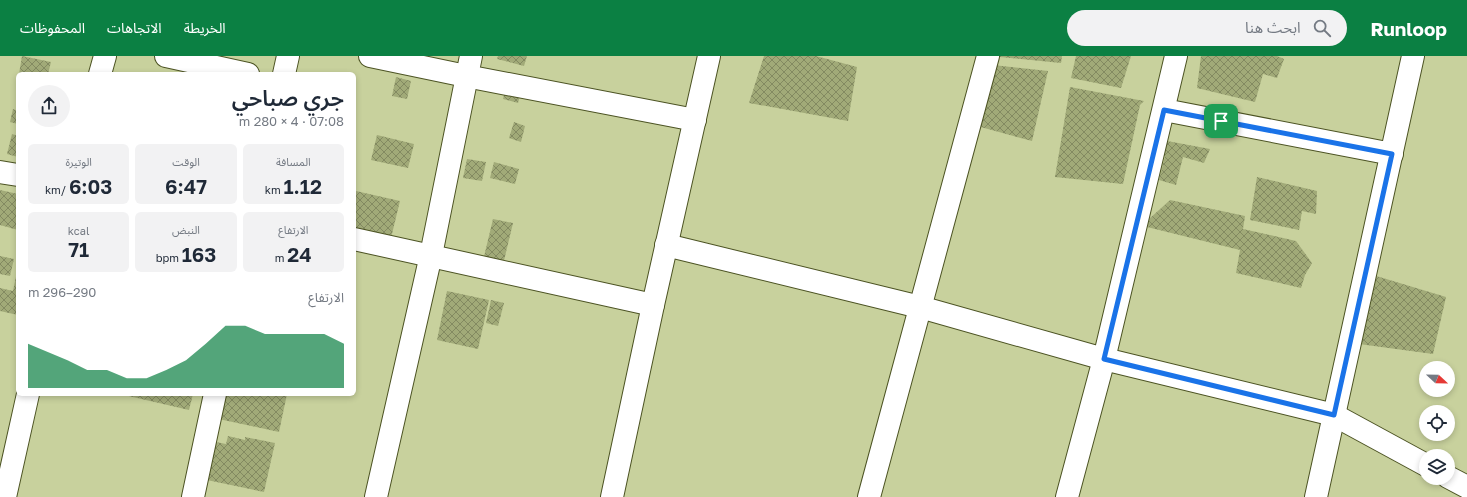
<!DOCTYPE html>
<html lang="ar">
<head>
<meta charset="utf-8">
<style>
  body { margin:0; font-family:"Golos Text","Noto Sans Arabic",sans-serif; background:#f2f2f3; color:#1f2937; direction:rtl; height:100vh; display:flex; flex-direction:column; font-size:15px; white-space:nowrap }
  * { box-sizing:border-box; margin:0 }
  p { font-size:13px; color:#747a83 }
  .icon { flex:none; width:22px; height:22px; fill:none; stroke:currentColor; stroke-width:2; stroke-linecap:round; stroke-linejoin:round }
  .map { position:relative; flex:1; overflow:hidden; direction:ltr }
  .panel { position:absolute; left:16px; top:16px; width:340px; height:324px; display:flex; flex-direction:column; background:#fff; border-radius:6px; box-shadow:0 2px 6px #0003; direction:rtl }
  .panel>* { flex:none }
  .needle { width:26px; rotate:112deg }
  .tools { position:absolute; left:1419px; top:305px; display:grid; gap:8px }
  .tools a { display:grid; place-items:center; width:36px; height:36px; border-radius:50%; background:#fff; box-shadow:0 2px 6px #0003; font-size:20px }
  .pin { position:absolute; display:grid; place-items:center; width:34px; height:34px; color:#fff; margin:-17px; border-radius:8px; box-shadow:0 2px 6px #0006 }
  .round { display:grid; place-items:center; flex:none; width:42px; height:42px; border-radius:21px; background:#f2f2f3 }
  .headline { display:flex; align-items:center; justify-content:space-between; height:68px; padding:0 12px }
  h1 { font-size:22px; font-weight:600; line-height:30px }
  .figures { display:grid; grid-template-columns:repeat(3,1fr); gap:6px; height:68px; padding:4px 12px }
  .figures div { display:grid; align-content:center; border-radius:6px; background:#f2f2f3; text-align:center }
  .figures b { font-size:20px; font-weight:600 }
  .figures small { font-size:11px; font-weight:400 }
  .figures p { font-size:11px }
  .chart { height:112px; padding:8px 12px }
  .chart p { display:flex; justify-content:space-between }
  .chart svg { width:100%; height:72px; margin-top:4px; fill:#0b8043; opacity:.7 }
  header { display:flex; align-items:center; gap:24px; box-sizing:border-box; height:56px; padding:0 20px; background:#0b8043; color:#fff }
  header strong { font-size:19px }
  nav { display:flex; gap:22px; margin-inline-start:auto; font-size:14px }
  .search { width:280px; height:36px; background:#f2f2f3; display:flex; align-items:center; gap:10px; box-sizing:border-box; padding:0 14px; border-radius:22px; color:#747a83; font-size:15px }
  .map>svg:first-child { display:block }
</style>
</head>
<body>
<header>
<strong>Runloop</strong>
<div class="search"><svg class="icon" aria-label="search" viewBox="0 0 24 24"><circle cx="10" cy="10" r="6"/><path d="M15 15l6 6"/></svg>ابحث هنا</div>
<nav><a>الخريطة</a><a>الاتجاهات</a><a>المحفوظات</a></nav>
</header>
<div class="map">
<svg width="1467" height="441" viewBox="0 0 1467 441">
  <defs>
    <pattern id="building-cross-hatch" width="8" height="8" patternUnits="userSpaceOnUse"><rect width="8" height="8" fill="#a1aa78"/><path d="M0 0l8 8M0 8l8-8" fill="none" stroke="#838a61"/></pattern>
  </defs>
  <rect width="100%" height="100%" fill="#c8d19d"/>
  <g fill="url(#building-cross-hatch)">
    <path d="M 22,0 L 51,6 L 48,18 L 19,18 Z"/>
    <path d="M 498,0 L 527,0 L 524,10 L 497,3 Z"/>
    <path d="M 764,0 L 816,0 L 857,11 L 848,65 L 749,47 Z"/>
    <path d="M 1000,0 L 1062,0 L 1061,7 L 1000,1 Z"/>
    <path d="M 1076,0 L 1131,0 L 1121,32 L 1071,22 Z"/>
    <path d="M 1201,0 L 1277,0 L 1284,3 L 1277,22 L 1263,18 L 1255,46 L 1197,32 Z"/>
    <path d="M 993,9 L 1048,15 L 1032,85 L 977,70 Z"/>
    <path d="M 396,21 L 411,25 L 407,43 L 392,40 Z"/>
    <path d="M 507,28 L 522,32 L 518,47 L 503,43 Z"/>
    <path d="M 1070,31 L 1144,45 L 1140,49 L 1123,128 L 1055,121 Z"/>
    <path d="M 13,53 L 18,55 L 18,68 L 10,66 Z"/>
    <path d="M 514,66 L 525,70 L 521,86 L 509,82 Z"/>
    <path d="M 12,78 L 18,80 L 18,101 L 7,98 Z"/>
    <path d="M 377,79 L 414,88 L 408,112 L 371,104 Z"/>
    <path d="M 1162,84 L 1210,93 L 1204,107 L 1183,101 L 1176,129 L 1159,124 L 1165,100 L 1159,98 Z"/>
    <path d="M 467,103 L 486,106 L 482,125 L 463,122 Z"/>
    <path d="M 494,106 L 519,113 L 515,128 L 490,122 Z"/>
    <path d="M 1257,121 L 1317,135 L 1316,158 L 1302,155 L 1299,174 L 1250,164 Z"/>
    <path d="M 0,134 L 18,138 L 18,174 L 0,169 Z"/>
    <path d="M 356,135 L 400,145 L 390,186 L 354,178 L 354,142 Z"/>
    <path d="M 1170,144 L 1245,160 L 1243,173 L 1296,185 L 1312,207 L 1305,219 L 1301,232 L 1236,217 L 1240,194 L 1147,171 L 1148,164 Z"/>
    <path d="M 493,163 L 513,167 L 502,213 L 482,209 Z"/>
    <path d="M 0,200 L 14,203 L 10,220 L 0,218 Z"/>
    <path d="M 17,216 L 18,216 L 18,259 L 0,255 L 0,232 L 13,235 Z"/>
    <path d="M 1373,219 L 1446,241 L 1433,298 L 1359,288 Z"/>
    <path d="M 447,235 L 489,244 L 478,293 L 437,284 Z"/>
    <path d="M 491,244 L 504,247 L 498,270 L 486,267 Z"/>
    <path d="M 120,338 L 193,338 L 189,354 Z"/>
    <path d="M 219,338 L 287,338 L 279,376 L 214,362 Z"/>
    <path d="M 228,380 L 245,384 L 245,381 L 275,387 L 264,436 L 202,423 L 211,385 L 226,388 Z"/>
  </g>
  <g fill="none" stroke-linecap="round" stroke-linejoin="round">
    <g stroke="#4c5323" stroke-width="24">
      <g id="minor">
        <path d="M 166,0 L 248,18"/>
        <path d="M 370,0 L 466,20 L 695,64"/>
        <path d="M 100,18 L 105,0"/>
        <path d="M 284,18 L 288,0"/>
        <path d="M 1164,54 L 1392,98"/>
        <path d="M 0,116 L 18,119"/>
        <path d="M 354,183 L 653,249"/>
        <path d="M 666,189 L 920,251 L 1104,303 L 1334,359 L 1426,409"/>
        <path d="M 1448,421 L 1467,431"/>
        <path d="M 5,441 L 28,338"/>
        <path d="M 193,441 L 215,338"/>
        <path d="M 376,441 L 431,199 L 471,0"/>
        <path d="M 612,441 L 653,249 L 709,0"/>
        <path d="M 869,441 L 988,0"/>
        <path d="M 1067,441 L 1104,303 L 1176,0"/>
        <path d="M 1316,441 L 1413,0"/>
      </g>
    </g>
    <use href="#minor" stroke="#fff" stroke-width="22"/>
  </g>
  <g fill="none" stroke-linecap="round" stroke-linejoin="round">
    <g stroke="#fff" stroke-width="8">
      <path id="route" d="M 1164,54 L 1392,98 L 1334,359 L 1104,303 Z"/>
    </g>
    <use href="#route" stroke="#1a73e8" stroke-width="5"/>
  </g>
</svg>
<div class="tools">
<a><svg class="needle" viewBox="-14 -14 28 28"><path d="M0-13l5 13h-10z" fill="#e53935"/><path d="M0 13l5-13h-10z" fill="#747a83"/></svg></a>
<a><svg class="icon" aria-label="locate" viewBox="0 0 24 24"><circle cx="12" cy="12" r="6"/><path d="M12 2v4M12 18v4M2 12h4M18 12h4"/></svg></a>
<a><svg class="icon" aria-label="layers" viewBox="0 0 24 24"><path d="M12 4l9 5-9 5-9-5zM3 14l9 5 9-5"/></svg></a>
</div>
<div class="pin" style="left:1221px;top:65px;background:#1e9e55"><svg class="icon" aria-label="arrive" viewBox="0 0 24 24"><path d="M6 21V4h12l-3 4 3 4H6"/></svg></div>
<section class="panel">
<div class="headline"><div><h1>جري صباحي</h1><p>07:08 · 4 × 280 m</p></div><a class="round"><svg class="icon" aria-label="share" viewBox="0 0 24 24"><path d="M12 15V3M7 8l5-5 5 5M5 13v7h14v-7"/></svg></a></div>
<div class="figures">
<div><p>المسافة</p><b>1.12<small> km</small></b></div>
<div><p>الوقت</p><b>6:47</b></div>
<div><p>الوتيرة</p><b>6:03<small> /km</small></b></div>
</div>
<div class="figures">
<div><p>الارتفاع</p><b>24<small> m</small></b></div>
<div><p>النبض</p><b>163<small> bpm</small></b></div>
<div><p>kcal</p><b>71</b></div>
</div>
<div class="chart"><p><span>الارتفاع</span>290–296 m</p>
<svg viewBox="0 0 160 44" preserveAspectRatio="none"><path d="M0 44V17L10 22L20 27L30 33L40 33L50 38L60 38L70 33L80 27L90 17L100 6L110 6L120 11L130 11L140 11L150 11L160 17V44z"/></svg>
</div>
</section>
</div>
</body>
</html>
